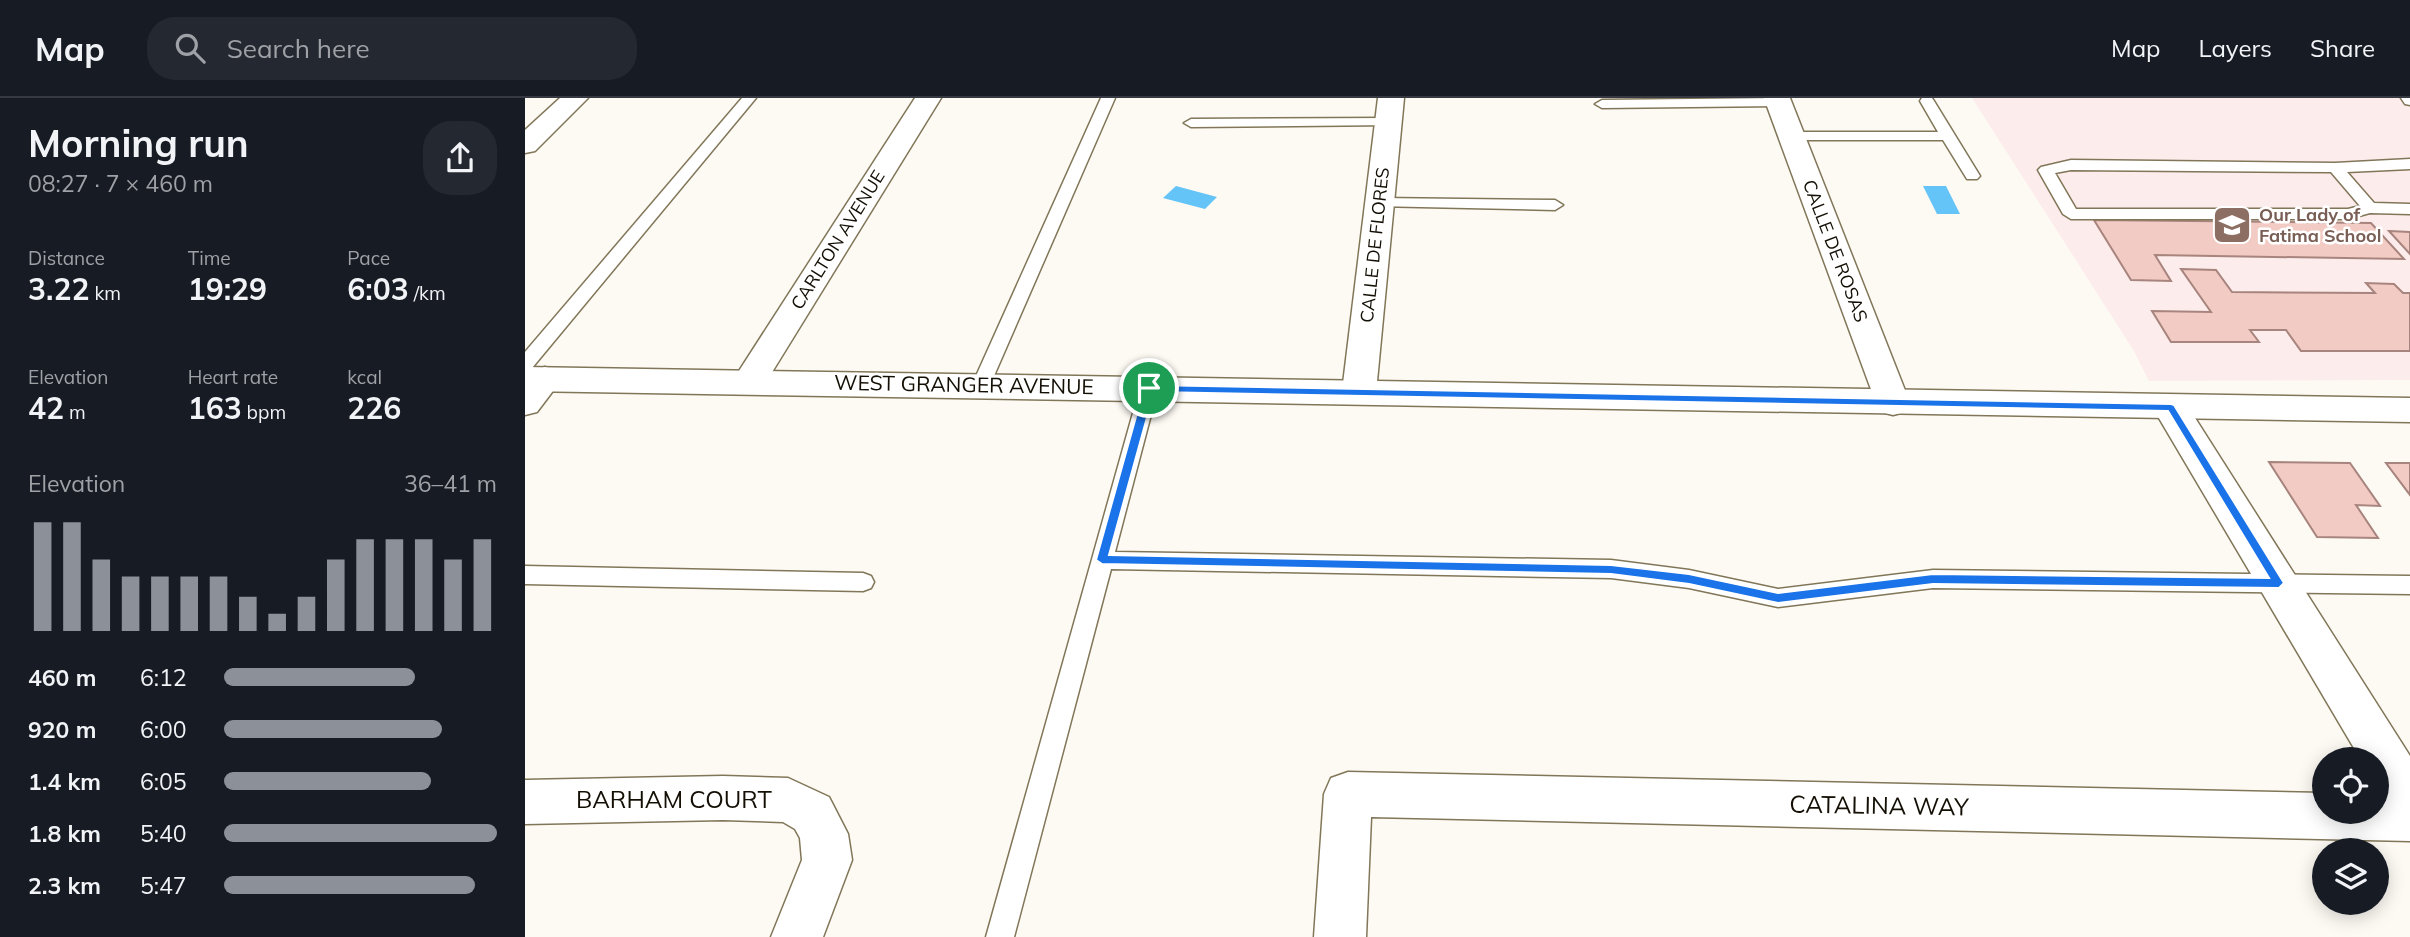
<!DOCTYPE html>
<html lang="en">
<head>
<meta charset="utf-8">
<style>
  body { margin:0; font-family:Mulish,sans-serif; background:#242831; color:#f1f3f6; height:100vh; display:flex; flex-direction:column; font-size:26px; white-space:nowrap }
  * { box-sizing:border-box; margin:0 }
  p { font-size:23px; color:#9ea1a6 }
  .icon { flex:none; width:38px; height:38px; fill:none; stroke:currentColor; stroke-width:2; stroke-linecap:round; stroke-linejoin:round }
  .map { position:relative; flex:1; overflow:hidden }
  .details { display:flex; flex-direction:column; background:#171b24; width:525px }
  .details>* { flex:none }
  .buttons { position:absolute; left:1787px; top:649px; display:grid; gap:14px }
  .buttons a { display:grid; place-items:center; width:77px; height:77px; border-radius:50%; background:#171b24; box-shadow:0 4px 18px #0003; font-size:35px }
  .pin { position:absolute; display:grid; place-items:center; width:60px; height:60px; color:#fff; margin:-30px; border:4px solid #fff; border-radius:50%; box-shadow:0 2px 7px #0007 }
  .round { display:grid; place-items:center; flex:none; width:74px; height:74px; border-radius:28px; background:#242831 }
  .head { display:flex; align-items:center; justify-content:space-between; height:119px; padding:0 28px }
  h1 { font-size:38px; font-weight:700; line-height:52px }
  .metrics { display:grid; grid-template-columns:repeat(3,1fr); gap:10px; height:119px; padding:7px 28px }
  .metrics div { display:grid; align-content:center }
  .metrics b { font-size:30px; font-weight:700 }
  .metrics small { font-size:19px; font-weight:400 }
  .metrics p { font-size:19px }
  .chart { height:196px; padding:14px 28px }
  .chart p { display:flex; justify-content:space-between }
  .chart svg { width:100%; height:126px; margin-top:7px; stroke:#8c9099; stroke-width:6 }
  ul { padding:0 28px; list-style:none; font-size:23px }
  li { display:grid; grid-template-columns:112px 84px 1fr; align-items:center; height:52px }
  li i { height:18px; border-radius:9px; background:#8c9099 }
  header { display:flex; align-items:center; gap:42px; box-sizing:border-box; height:98px; padding:0 35px; background:#171b24; border-bottom:2px solid #363941 }
  header strong { font-size:33px }
  nav { display:flex; gap:38px; margin-inline-start:auto; font-size:24px }
  .search { width:490px; height:63px; background:#242831; display:flex; align-items:center; gap:18px; box-sizing:border-box; padding:0 24px; border-radius:28px; color:#9ea1a6; font-size:26px }
  main { display:flex; flex:1; min-height:0 }
  .map>svg:first-child { display:block }
</style>
</head>
<body>
<header>
<strong>Map</strong>
<div class="search"><svg class="icon" aria-label="search" viewBox="0 0 24 24"><circle cx="10" cy="10" r="6"/><path d="M15 15l6 6"/></svg>Search here</div>
<nav><a>Map</a><a>Layers</a><a>Share</a></nav>
</header>
<main>
<section class="details">
<div class="head"><div><h1>Morning run</h1><p>08:27 · 7 × 460 m</p></div><a class="round"><svg class="icon" aria-label="share" viewBox="0 0 24 24"><path d="M12 15V3M7 8l5-5 5 5M5 13v7h14v-7"/></svg></a></div>
<div class="metrics">
<div><p>Distance</p><b>3.22<small> km</small></b></div>
<div><p>Time</p><b>19:29</b></div>
<div><p>Pace</p><b>6:03<small> /km</small></b></div>
</div>
<div class="metrics">
<div><p>Elevation</p><b>42<small> m</small></b></div>
<div><p>Heart rate</p><b>163<small> bpm</small></b></div>
<div><p>kcal</p><b>226</b></div>
</div>
<div class="chart"><p><span>Elevation</span>36–41 m</p>
<svg viewBox="0 0 160 44" preserveAspectRatio="none"><path d="M5 44V6M15 44V6M25 44V19M35 44V25M45 44V25M55 44V25M65 44V25M75 44V32M85 44V38M95 44V32M105 44V19M115 44V12M125 44V12M135 44V12M145 44V19M155 44V12"/></svg>
</div>
<ul>
<li><b>460 m</b>6:12<i style="width:70%"></i></li>
<li><b>920 m</b>6:00<i style="width:80%"></i></li>
<li><b>1.4 km</b>6:05<i style="width:76%"></i></li>
<li><b>1.8 km</b>5:40<i style="width:100%"></i></li>
<li><b>2.3 km</b>5:47<i style="width:92%"></i></li>
</ul>
</section>
<div class="map">
<svg width="1885" height="839" viewBox="0 0 1885 839">
  <rect width="100%" height="100%" fill="#fdfaf4"/>
  <path fill="#fdecec" d="M 1447,0 L 1885,0 L 1885,282 L 1624,283 L 1609,253 Z"/>
  <g fill="#64c3f7">
    <path d="M 651,88 L 692,99 L 680,111 L 638,100 Z"/>
    <path d="M 1398,88 L 1421,88 L 1435,116 L 1412,116 Z"/>
  </g>
  <g fill="#f2ccc4" stroke="#a7847d" stroke-width="2">
    <path d="M 1569,122 L 1846,125 L 1879,161 L 1630,157 L 1646,183 L 1606,182 Z"/>
    <path d="M 1864,133 L 1885,134 L 1885,156 Z"/>
    <path d="M 1656,171 L 1691,172 L 1707,194 L 1850,195 L 1841,185 L 1869,186 L 1878,195 L 1885,195 L 1885,253 L 1776,253 L 1761,232 L 1725,232 L 1734,244 L 1646,244 L 1627,213 L 1686,214 Z"/>
    <path d="M 1744,364 L 1825,365 L 1855,408 L 1831,407 L 1853,440 L 1792,439 Z"/>
    <path d="M 1861,365 L 1885,365 L 1885,397 Z"/>
  </g>
  <g fill="none" stroke-linecap="round" stroke-linejoin="round">
    <g stroke="#817658" stroke-width="3">
      <g id="service">
        <path d="M 217,0 L 231,0 L 7,270 L 0,272 L 0,254 Z"/>
        <path d="M 576,0 L 590,0 L 465,287 L 463,292 L 449,292 L 447,287 Z"/>
        <path d="M 1255,0 L 1261,4 L 1254,8 L 1077,10 L 1070,6 L 1077,2 Z"/>
        <path d="M 1397,0 L 1407,0 L 1409,3 L 1455,78 L 1452,81 L 1442,81 L 1418,42 L 1266,42 L 1259,38 L 1266,34 L 1413,34 L 1395,3 Z"/>
        <path d="M 1876,0 L 1885,0 L 1885,7 L 1880,6 Z"/>
        <path d="M 864,20 L 869,21 L 871,24 L 869,27 L 666,29 L 659,25 L 666,21 Z"/>
        <path d="M 1885,61 L 1885,71 L 1822,74 L 1849,105 L 1885,106 L 1885,116 L 1845,115 L 1823,121 L 1546,121 L 1538,116 L 1513,72 L 1516,69 L 1546,62 L 1810,65 ZM 1546,72 L 1806,74 L 1835,108 L 1823,111 L 1551,111 L 1530,75 Z"/>
        <path d="M 855,100 L 1030,102 L 1038,107 L 1030,112 L 849,108 L 847,105 L 849,102 Z"/>
        <path d="M 624,284 L 631,285 L 633,290 L 590,454 L 1086,462 L 1164,472 L 1253,491 L 1408,472 L 1885,478 L 1885,496 L 1408,490 L 1253,509 L 1164,490 L 1086,480 L 586,471 L 489,839 L 461,839 L 615,290 L 617,285 Z"/>
        <path d="M 0,468 L 338,475 L 346,478 L 349,484 L 346,490 L 338,493 L 0,486 Z"/>
      </g>
    </g>
    <g stroke="#817658" stroke-width="3">
      <g id="minor">
        <path d="M 35,0 L 63,0 L 10,53 L 0,55 L 0,32 Z"/>
        <path d="M 390,0 L 416,0 L 236,292 L 224,296 L 212,292 L 207,284 L 212,276 Z"/>
        <path d="M 853,0 L 879,0 L 851,294 L 846,302 L 834,306 L 822,302 L 817,294 Z"/>
        <path d="M 1239,0 L 1265,0 L 1385,305 L 1380,314 L 1368,317 L 1356,314 L 1351,305 Z"/>
        <path d="M 20,269 L 32,273 L 37,281 L 12,314 L 0,317 L 0,282 L 8,273 Z"/>
        <path d="M 1646,298 L 1658,301 L 1885,658 L 1885,743 L 846,719 L 841,839 L 789,839 L 799,696 L 806,680 L 823,674 L 1799,695 L 1799,714 L 1852,714 L 1852,697 L 1857,697 L 1852,687 L 1852,662 L 1836,662 L 1628,310 L 1634,301 Z"/>
        <path d="M 198,678 L 263,680 L 304,699 L 323,736 L 327,762 L 298,839 L 246,839 L 277,762 L 275,740 L 270,731 L 258,724 L 198,722 L 0,726 L 0,682 Z"/>
      </g>
    </g>
    <g stroke="#817658" stroke-width="3">
      <path id="tertiary" d="M 0,269 L 1885,300 L 1885,324 L 0,293 Z"/>
    </g>
    <use href="#service" fill="#fff" fill-rule="evenodd"/>
    <use href="#minor" fill="#fff" fill-rule="evenodd"/>
    <use href="#tertiary" fill="#fff" fill-rule="evenodd"/>
  </g>
  <path fill="#1a73e8" stroke="#fff" stroke-width="2" fill-rule="evenodd" d="M 624,287 L 1646,306 L 1649,307 L 1759,485 L 1754,490 L 1408,486 L 1253,505 L 1164,486 L 1086,476 L 577,466 L 571,462 L 619,290 ZM 629,294 L 1643,313 L 1744,480 L 1408,476 L 1253,495 L 1164,476 L 1086,467 L 584,457 Z"/>
  <defs>
    <g id="school-square" transform="scale(2.0125)"><rect x="-9" y="-9" width="18" height="18" rx="4" fill="#8d6e63" stroke="#fff"/><path d="M0-5L7-2L0 1L-7-2ZM-4 1L0 2.5L4 1V4Q0 6-4 4Z" fill="#fff"/></g>
  </defs>
  <g fill-rule="evenodd">
    <use href="#school-square" x="1707" y="127"/>
  </g>
  <g text-anchor="middle" stroke-width="5" stroke-linejoin="round" paint-order="stroke">
    <g font-size="18" font-weight="bold" fill="#785e54" stroke="#fff" text-anchor="start">
      <text x="1734" y="123">Our Lady of<tspan x="1734" dy="21">Fatima School</tspan></text>
    </g>
    <g font-size="18" fill="#140f05" stroke="#fff">
      <text transform="translate(313 142) rotate(-58)" y="6">CARLTON AVENUE</text>
      <text transform="translate(850 147) rotate(-84)" y="6">CALLE DE FLORES</text>
      <text transform="translate(1310 153) rotate(69)" y="6">CALLE DE ROSAS</text>
    </g>
    <g font-size="21" fill="#140f05" stroke="#fff">
      <text transform="translate(439 287) rotate(1)" y="7">WEST GRANGER AVENUE</text>
    </g>
    <g font-size="24" fill="#140f05" stroke="#fff">
      <text x="149" y="710">BARHAM COURT</text>
      <text transform="translate(1354 708) rotate(1)" y="8">CATALINA WAY</text>
    </g>
  </g>
</svg>
<div class="buttons">
<a><svg class="icon" aria-label="locate" viewBox="0 0 24 24"><circle cx="12" cy="12" r="6"/><path d="M12 2v4M12 18v4M2 12h4M18 12h4"/></svg></a>
<a><svg class="icon" aria-label="layers" viewBox="0 0 24 24"><path d="M12 4l9 5-9 5-9-5zM3 14l9 5 9-5"/></svg></a>
</div>
<div class="pin" style="left:624px;top:290px;background:#1e9e55"><svg class="icon" aria-label="arrive" viewBox="0 0 24 24"><path d="M6 21V4h12l-3 4 3 4H6"/></svg></div>
</div>
</main>
</body>
</html>
